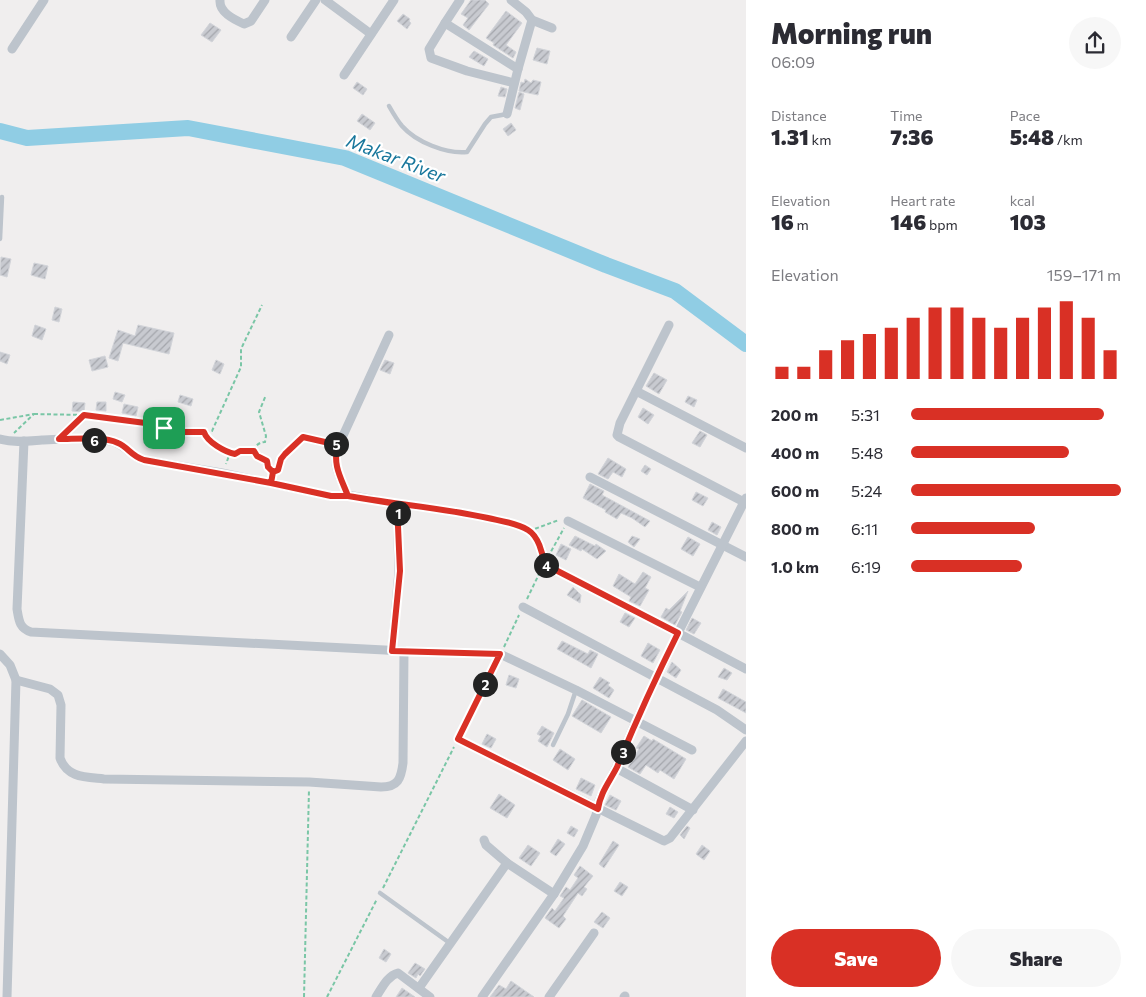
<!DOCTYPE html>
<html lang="en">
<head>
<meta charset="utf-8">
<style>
  body { margin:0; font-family:Commissioner,sans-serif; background:#f7f7f7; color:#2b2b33; height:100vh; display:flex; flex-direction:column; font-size:19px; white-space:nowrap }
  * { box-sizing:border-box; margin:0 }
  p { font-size:16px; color:#7c7c81 }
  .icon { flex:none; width:28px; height:28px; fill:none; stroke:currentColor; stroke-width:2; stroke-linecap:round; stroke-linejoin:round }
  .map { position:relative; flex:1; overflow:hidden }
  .drawer { display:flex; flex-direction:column; background:#fff; width:400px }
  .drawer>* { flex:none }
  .pin { position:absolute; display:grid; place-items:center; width:42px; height:42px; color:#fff; margin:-21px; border-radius:10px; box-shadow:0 2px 8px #0006 }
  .km { position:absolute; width:25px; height:25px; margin:-12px; border-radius:50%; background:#222; color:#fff; font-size:14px; line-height:25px; text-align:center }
  .round { display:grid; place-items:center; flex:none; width:52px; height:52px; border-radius:26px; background:#f7f7f7 }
  .summary { display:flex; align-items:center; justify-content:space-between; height:85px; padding:0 25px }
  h1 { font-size:28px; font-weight:800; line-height:38px }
  .stats { display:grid; grid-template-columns:repeat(3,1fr); gap:8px; height:85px; padding:5px 25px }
  .stats div { display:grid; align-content:center }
  .stats b { font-size:21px; font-weight:800 }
  .stats small { font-size:14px; font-weight:400 }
  .stats p { font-size:14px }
  .chart { height:140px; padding:10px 25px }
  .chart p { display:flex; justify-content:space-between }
  .chart svg { width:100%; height:90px; margin-top:5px; stroke:#d93025; stroke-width:6 }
  .primary-button { display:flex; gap:10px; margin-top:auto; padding:10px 25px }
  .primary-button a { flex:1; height:58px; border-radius:30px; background:#d93025; color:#fff; font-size:20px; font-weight:800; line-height:58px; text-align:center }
  .primary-button a+a { background:#f7f7f7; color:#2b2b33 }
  ul { padding:0 25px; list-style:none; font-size:16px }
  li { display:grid; grid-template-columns:80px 60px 1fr; align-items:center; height:38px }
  li i { height:12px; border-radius:6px; background:#d93025 }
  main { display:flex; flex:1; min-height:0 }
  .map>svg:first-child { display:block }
</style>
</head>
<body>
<main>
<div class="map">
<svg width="746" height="997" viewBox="0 0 746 997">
  <defs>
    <pattern id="building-hatch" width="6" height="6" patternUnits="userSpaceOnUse" patternTransform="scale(1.25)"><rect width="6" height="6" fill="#c8cad0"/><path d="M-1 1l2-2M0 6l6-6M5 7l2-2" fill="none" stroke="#a4a6ac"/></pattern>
  </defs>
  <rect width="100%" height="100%" fill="#f0eeee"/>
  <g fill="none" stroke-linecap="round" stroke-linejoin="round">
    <path stroke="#90cde4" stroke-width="16" d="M 0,131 L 27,138 L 188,128 L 345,158 L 606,265 L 675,291 L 746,344"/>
  </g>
  <g fill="url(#building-hatch)" stroke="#d2d4d9">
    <path d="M 471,0 L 485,0 L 489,4 L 469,30 L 463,25 L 468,18 L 461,14 Z"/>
    <path d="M 506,11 L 522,23 L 506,45 L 516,52 L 513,58 L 493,45 L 494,43 L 486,38 Z"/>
    <path d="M 403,14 L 410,19 L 409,21 L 411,23 L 407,29 L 397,21 Z"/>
    <path d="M 210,23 L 221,30 L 212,42 L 201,35 Z"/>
    <path d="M 537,48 L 550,51 L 547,64 L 533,60 Z"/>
    <path d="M 474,51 L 488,59 L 484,66 L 469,57 Z"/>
    <path d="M 525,79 L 531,83 L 533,80 L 541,82 L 538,95 L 519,91 L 521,82 L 524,83 Z"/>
    <path d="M 357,82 L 367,89 L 363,95 L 353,88 Z"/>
    <path d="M 501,87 L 507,89 L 505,97 L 498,96 Z"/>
    <path d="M 519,92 L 524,94 L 520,110 L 515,108 Z"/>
    <path d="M 362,114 L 375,123 L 370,130 L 357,121 Z"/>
    <path d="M 511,123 L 516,130 L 508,136 L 503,129 Z"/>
    <path d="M 1,257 L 11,259 L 7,277 L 0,275 Z"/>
    <path d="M 34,263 L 48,266 L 45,279 L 31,275 Z"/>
    <path d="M 55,307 L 62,309 L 59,322 L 52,320 Z"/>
    <path d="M 35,325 L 46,329 L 42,340 L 32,336 Z"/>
    <path d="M 138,325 L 174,333 L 169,354 L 123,343 L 118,361 L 109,358 L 118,330 L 135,336 Z"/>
    <path d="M 0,352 L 10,355 L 7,364 L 0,361 Z"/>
    <path d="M 105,356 L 108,367 L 92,371 L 89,360 Z"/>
    <path d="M 216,360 L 224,364 L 220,374 L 212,370 Z"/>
    <path d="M 385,360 L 394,363 L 390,374 L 380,370 Z"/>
    <path d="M 654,373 L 667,380 L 659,394 L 646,386 Z"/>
    <path d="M 115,392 L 125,395 L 122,402 L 113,399 Z"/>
    <path d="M 180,395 L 193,399 L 191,406 L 178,402 Z"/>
    <path d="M 688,396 L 697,400 L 694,407 L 685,402 Z"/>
    <path d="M 73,402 L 85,403 L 84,412 L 72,411 Z"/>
    <path d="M 97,402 L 106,402 L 106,411 L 96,410 Z"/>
    <path d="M 124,404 L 138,407 L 136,416 L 122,413 Z"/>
    <path d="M 643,408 L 654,415 L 648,424 L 638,417 Z"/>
    <path d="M 700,431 L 707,435 L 700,447 L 692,443 Z"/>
    <path d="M 608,458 L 626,469 L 622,477 L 613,472 L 608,479 L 598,474 Z"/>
    <path d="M 645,465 L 651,469 L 647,475 L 641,471 Z"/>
    <path d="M 590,484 L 604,491 L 602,495 L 650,521 L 645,527 L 632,518 L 621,513 L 617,519 L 605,512 L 606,510 L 583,498 Z"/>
    <path d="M 696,492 L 708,498 L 703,506 L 692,500 Z"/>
    <path d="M 712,522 L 721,527 L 717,535 L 708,530 Z"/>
    <path d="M 575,536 L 595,546 L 596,544 L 606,551 L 597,559 L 582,549 L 581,551 L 569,545 Z"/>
    <path d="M 632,536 L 640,539 L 634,547 L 628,542 Z"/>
    <path d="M 688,537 L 700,544 L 693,556 L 681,549 Z"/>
    <path d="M 561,544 L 571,549 L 566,560 L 556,555 Z"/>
    <path d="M 643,572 L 651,577 L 645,588 L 649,590 L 640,606 L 629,601 L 631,597 L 613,586 L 619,574 L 635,584 Z"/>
    <path d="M 573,587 L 581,595 L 580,603 L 567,595 Z"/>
    <path d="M 688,591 L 680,611 L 682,612 L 675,625 L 661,617 L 666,608 L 669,610 Z"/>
    <path d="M 625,613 L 635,618 L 629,627 L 620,622 Z"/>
    <path d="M 692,618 L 701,623 L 694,634 L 686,630 Z"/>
    <path d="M 562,641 L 588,654 L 590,650 L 598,654 L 591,668 L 557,649 Z"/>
    <path d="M 648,643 L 660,650 L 653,663 L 641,656 Z"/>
    <path d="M 672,662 L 681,670 L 676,678 L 667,672 Z"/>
    <path d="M 724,668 L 732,673 L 727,680 L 718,677 Z"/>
    <path d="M 509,675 L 519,679 L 516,688 L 506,685 Z"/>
    <path d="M 600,677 L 610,683 L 608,685 L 614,690 L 609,698 L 593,688 Z"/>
    <path d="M 723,689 L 746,702 L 746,713 L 718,698 Z"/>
    <path d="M 582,700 L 611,717 L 601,733 L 572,716 Z"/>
    <path d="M 542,726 L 554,733 L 547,747 L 538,741 L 541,736 L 537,734 Z"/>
    <path d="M 487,734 L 496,739 L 491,748 L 482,744 Z"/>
    <path d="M 644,736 L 652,741 L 653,739 L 686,759 L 674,779 L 660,770 L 658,773 L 646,765 L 640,774 L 628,767 L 639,749 L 636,748 Z"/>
    <path d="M 560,749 L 575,759 L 568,770 L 553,760 Z"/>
    <path d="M 581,778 L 595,785 L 591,796 L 576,789 Z"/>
    <path d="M 499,794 L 515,805 L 507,818 L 490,808 Z"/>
    <path d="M 610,795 L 621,801 L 616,810 L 605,805 Z"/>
    <path d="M 670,807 L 678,812 L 674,818 L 666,814 Z"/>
    <path d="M 571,826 L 578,830 L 574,837 L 567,833 Z"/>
    <path d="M 687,826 L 690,828 L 684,839 L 680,835 Z"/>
    <path d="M 558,839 L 565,844 L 556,856 L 550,852 Z"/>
    <path d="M 613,841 L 619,845 L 604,868 L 599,864 Z"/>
    <path d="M 528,845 L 540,853 L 531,866 L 519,858 Z"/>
    <path d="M 702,845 L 710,851 L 704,860 L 696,854 Z"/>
    <path d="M 580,866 L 593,876 L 584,887 L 587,889 L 582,896 L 578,893 L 563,916 L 566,919 L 559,928 L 545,918 L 552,908 L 555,911 L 564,898 L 560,896 L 566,887 L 570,890 L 578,878 L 574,875 Z"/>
    <path d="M 620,882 L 628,887 L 622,896 L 614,891 Z"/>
    <path d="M 602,912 L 610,918 L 603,928 L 594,922 Z"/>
    <path d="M 384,949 L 391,954 L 386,962 L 379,958 Z"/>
    <path d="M 415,963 L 425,969 L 420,976 L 418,974 L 416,978 L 408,973 Z"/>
    <path d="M 511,981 L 534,997 L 490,997 L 499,985 L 506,989 Z"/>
    <path d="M 402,988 L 415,997 L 396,997 Z"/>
  </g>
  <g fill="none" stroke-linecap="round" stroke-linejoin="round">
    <g stroke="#7ac6a6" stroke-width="2" stroke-dasharray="4 2.5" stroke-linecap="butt">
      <path d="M 34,414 L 84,415 L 68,430"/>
      <path d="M 84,415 L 153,424 L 175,433 L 212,431 L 241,367 L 241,349 L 262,305"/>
      <path d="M 0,420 L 34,414 L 14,433"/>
      <path d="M 204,432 C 207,444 220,447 230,453 L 226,464"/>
      <path d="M 254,451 C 255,445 260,442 265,442 L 266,436 L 259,412 L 266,395"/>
      <path d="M 230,453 L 235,454 L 240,451 L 254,451 L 257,455 L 267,461 L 268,467 L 272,471"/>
      <path d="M 272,475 L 273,472 L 278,470 L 281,459 L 285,454 L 303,437 L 331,443"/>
      <path d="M 407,505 L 459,512 L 505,522 L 529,531 L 537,540 L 543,556"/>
      <path d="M 529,531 L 559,520"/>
      <path d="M 548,557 L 564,528"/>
      <path d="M 527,599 L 540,572"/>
      <path d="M 504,647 L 519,615"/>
      <path d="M 413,652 L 491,654"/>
      <path d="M 462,732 L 496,662"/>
      <path d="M 383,888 L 454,747"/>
      <path d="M 304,997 L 309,789"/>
      <path d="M 327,997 L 377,899"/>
    </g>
    <g stroke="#bdc4cc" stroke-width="4.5">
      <path d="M 389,106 C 393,113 397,120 402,126 C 416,142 446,154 467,152 L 485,124 L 491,117 L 507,114"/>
      <path d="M 0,239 L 2,197"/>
      <path d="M 553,745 L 568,714 L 576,690"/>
      <path d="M 380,893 L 451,944"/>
    </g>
    <g stroke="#bdc4cc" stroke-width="9">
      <path d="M 220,0 C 219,12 233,19 244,24 L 251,21 L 265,0"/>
      <path d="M 325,0 L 371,34"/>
      <path d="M 460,0 L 445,23 L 518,69"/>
      <path d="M 511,0 L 526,12 L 532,20 L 552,28"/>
      <path d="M 445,23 L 429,49 L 431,58 L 467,71 L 514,83"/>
      <path d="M 291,37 L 316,0"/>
      <path d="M 12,49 L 44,0"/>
      <path d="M 344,75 L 394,0"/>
      <path d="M 507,114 L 518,69 L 532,20"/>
      <path d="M 669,325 L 620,423 L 617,435 L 619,437 L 744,502"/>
      <path d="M 636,391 L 746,448"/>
      <path d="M 0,439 C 13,443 28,441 42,440 C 60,439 94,437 111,441 C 125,444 131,456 143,460 L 222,473 L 331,496 L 348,495 L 397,504 L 399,571 L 392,651"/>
      <path d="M 590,477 L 746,557"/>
      <path d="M 348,495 C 342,481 333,467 336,451 L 389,335"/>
      <path d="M 746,498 L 678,633 L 746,669"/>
      <path d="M 568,521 L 700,587"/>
      <path d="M 523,607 L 717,710 L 746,730"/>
      <path d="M 0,654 L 10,665 L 16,680 L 7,997"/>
      <path d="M 500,654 L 576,690 L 692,750"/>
      <path d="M 16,680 L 50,689 L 58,695 L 61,705 L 60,758 C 67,778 86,777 104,779 L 309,782 L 381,787 C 398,787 401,779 403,763 L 404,651 L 31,632 C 19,628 19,620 17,609 L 24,441"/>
      <path d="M 458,739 L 664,841 L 670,838 L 746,741"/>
      <path d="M 616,768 L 693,810"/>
      <path d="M 484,840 L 486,845 L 507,863"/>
      <path d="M 419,988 L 507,863 L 554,894"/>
      <path d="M 376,997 C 382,988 387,976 398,973 L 430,997"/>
      <path d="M 482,997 L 554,894 L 583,846 L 596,815 L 599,801 L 602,794 L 616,768 L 636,721 L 678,633 L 544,564"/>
      <path d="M 549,997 L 594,933"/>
      <path d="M 624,997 L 625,996"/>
    </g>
  </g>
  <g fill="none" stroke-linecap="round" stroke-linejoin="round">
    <g stroke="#fff" stroke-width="10">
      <path id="route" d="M 164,428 L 175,432 L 204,432 C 207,442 225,452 235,454 L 240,451 L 254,451 L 257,456 L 267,461 L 268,467 L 273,472 L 271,483 L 331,496 L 348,496 L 397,504 L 400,571 L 392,651 L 500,654 L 458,739 L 598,809 C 600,793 610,781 617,767 C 636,721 656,677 678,633 L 544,564 C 543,553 538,536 528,530 C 517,523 501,521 488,518 C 442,508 394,504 348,496 C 341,478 332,464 338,445 L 303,437 L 285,454 L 281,459 L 278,470 L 273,472 L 271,483 L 144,460 C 131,456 128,447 118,443 C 103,436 76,439 59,439 L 84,415 L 153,424 L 164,428"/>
    </g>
    <use href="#route" stroke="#d93025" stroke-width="6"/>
  </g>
  <g text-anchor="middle" stroke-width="4.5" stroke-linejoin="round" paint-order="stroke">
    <g font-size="19" font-style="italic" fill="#18779c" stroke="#fff">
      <text transform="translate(396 158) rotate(21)" y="7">Makar River</text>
    </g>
  </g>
</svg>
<div class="pin" style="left:164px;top:428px;background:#1e9e55"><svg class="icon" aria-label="arrive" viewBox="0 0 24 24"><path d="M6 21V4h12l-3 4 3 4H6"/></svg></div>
<b class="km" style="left:398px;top:513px">1</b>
<b class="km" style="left:485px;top:684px">2</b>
<b class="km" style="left:623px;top:752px">3</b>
<b class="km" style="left:546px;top:565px">4</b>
<b class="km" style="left:336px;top:444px">5</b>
<b class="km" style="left:94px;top:440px">6</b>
</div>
<section class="drawer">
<div class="summary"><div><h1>Morning run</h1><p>06:09</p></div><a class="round"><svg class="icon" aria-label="share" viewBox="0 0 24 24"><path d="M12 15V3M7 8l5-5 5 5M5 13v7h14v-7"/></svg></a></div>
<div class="stats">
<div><p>Distance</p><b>1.31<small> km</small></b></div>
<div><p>Time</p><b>7:36</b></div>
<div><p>Pace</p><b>5:48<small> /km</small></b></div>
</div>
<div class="stats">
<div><p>Elevation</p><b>16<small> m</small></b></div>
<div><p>Heart rate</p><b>146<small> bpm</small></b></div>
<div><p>kcal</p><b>103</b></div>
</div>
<div class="chart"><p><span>Elevation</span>159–171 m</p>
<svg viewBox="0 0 160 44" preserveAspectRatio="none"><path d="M5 44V38M15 44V38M25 44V30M35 44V25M45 44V22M55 44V19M65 44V14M75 44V9M85 44V9M95 44V14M105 44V19M115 44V14M125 44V9M135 44V6M145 44V14M155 44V30"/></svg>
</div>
<ul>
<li><b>200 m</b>5:31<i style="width:92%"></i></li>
<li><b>400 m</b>5:48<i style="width:75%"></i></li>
<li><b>600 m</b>5:24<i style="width:100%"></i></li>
<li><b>800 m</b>6:11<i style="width:59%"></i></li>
<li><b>1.0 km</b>6:19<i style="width:53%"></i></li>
</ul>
<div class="primary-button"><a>Save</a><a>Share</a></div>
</section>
</main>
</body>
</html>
